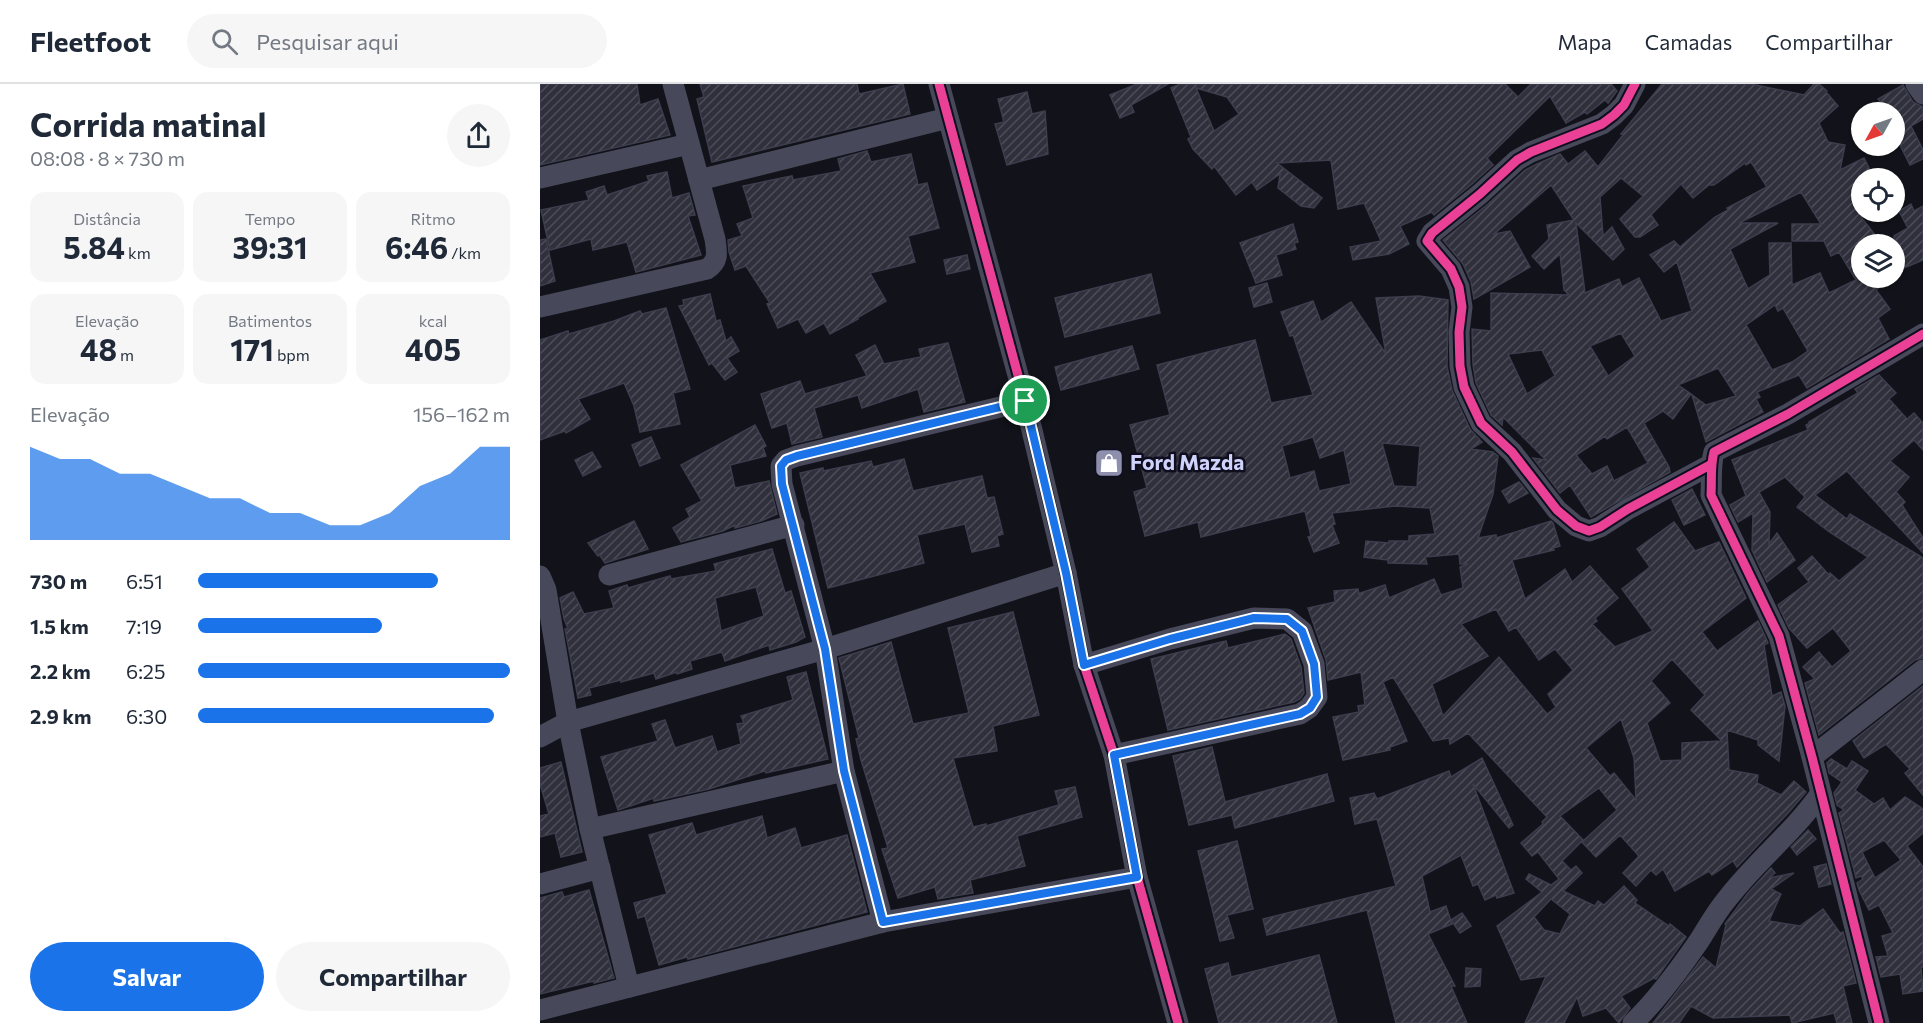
<!DOCTYPE html>
<html lang="pt">
<head>
<meta charset="utf-8">
<style>
  body { margin:0; font-family:Commissioner,sans-serif; background:#f6f6f7; color:#1f2937; height:100vh; display:flex; flex-direction:column; font-size:22px; white-space:nowrap }
  * { box-sizing:border-box; margin:0 }
  p { font-size:20px; color:#747a83 }
  .icon { flex:none; width:33px; height:33px; fill:none; stroke:currentColor; stroke-width:2; stroke-linecap:round; stroke-linejoin:round }
  .map { position:relative; flex:1; overflow:hidden }
  .side { display:flex; flex-direction:column; background:#fff; width:540px }
  .side>* { flex:none }
  .needle { width:39px; rotate:230deg }
  .controls { position:absolute; left:1311px; top:18px; display:grid; gap:12px }
  .controls a { display:grid; place-items:center; width:54px; height:54px; border-radius:50%; background:#fff; box-shadow:0 2px 4px #0004; font-size:30px }
  .pin { position:absolute; display:grid; place-items:center; width:51px; height:51px; color:#fff; margin:-26px; border:3px solid #fff; border-radius:50%; box-shadow:0 2px 6px #0007 }
  .round { display:grid; place-items:center; flex:none; width:63px; height:63px; border-radius:32px; background:#f6f6f7 }
  .head { display:flex; align-items:center; justify-content:space-between; height:102px; padding:0 30px }
  h1 { font-size:33px; font-weight:700; line-height:45px }
  .stats { display:grid; grid-template-columns:repeat(3,1fr); gap:9px; height:102px; padding:6px 30px }
  .stats div { display:grid; align-content:center; border-radius:15px; background:#f6f6f7; text-align:center }
  .stats b { font-size:30px; font-weight:700 }
  .stats small { font-size:16px; font-weight:400 }
  .stats p { font-size:16px }
  .chart { height:168px; padding:12px 30px }
  .chart p { display:flex; justify-content:space-between }
  .chart svg { width:100%; height:108px; margin-top:6px; fill:#1a73e8; opacity:.7 }
  .cta { display:flex; gap:12px; margin-top:auto; padding:12px 30px }
  .cta a { flex:1; height:69px; border-radius:36px; background:#1a73e8; color:#fff; font-size:24px; font-weight:700; line-height:69px; text-align:center }
  .cta a+a { background:#f6f6f7; color:#1f2937 }
  ul { padding:0 30px; list-style:none; font-size:20px }
  li { display:grid; grid-template-columns:96px 72px 1fr; align-items:center; height:45px }
  li i { height:15px; border-radius:8px; background:#1a73e8 }
  header { display:flex; align-items:center; gap:36px; box-sizing:border-box; height:84px; padding:0 30px; background:#fff; border-bottom:2px solid #e0e1e3 }
  header strong { font-size:28px }
  nav { display:flex; gap:33px; margin-inline-start:auto; font-size:21px }
  .search { width:420px; height:54px; background:#f6f6f7; display:flex; align-items:center; gap:15px; box-sizing:border-box; padding:0 21px; border-radius:33px; color:#747a83; font-size:22px }
  main { display:flex; flex:1; min-height:0 }
  .map>svg:first-child { display:block }
</style>
</head>
<body>
<header>
<strong>Fleetfoot</strong>
<div class="search"><svg class="icon" aria-label="search" viewBox="0 0 24 24"><circle cx="10" cy="10" r="6"/><path d="M15 15l6 6"/></svg>Pesquisar aqui</div>
<nav><a>Mapa</a><a>Camadas</a><a>Compartilhar</a></nav>
</header>
<main>
<section class="side">
<div class="head"><div><h1>Corrida matinal</h1><p>08:08 · 8 × 730 m</p></div><a class="round"><svg class="icon" aria-label="share" viewBox="0 0 24 24"><path d="M12 15V3M7 8l5-5 5 5M5 13v7h14v-7"/></svg></a></div>
<div class="stats">
<div><p>Distância</p><b>5.84<small> km</small></b></div>
<div><p>Tempo</p><b>39:31</b></div>
<div><p>Ritmo</p><b>6:46<small> /km</small></b></div>
</div>
<div class="stats">
<div><p>Elevação</p><b>48<small> m</small></b></div>
<div><p>Batimentos</p><b>171<small> bpm</small></b></div>
<div><p>kcal</p><b>405</b></div>
</div>
<div class="chart"><p><span>Elevação</span>156–162 m</p>
<svg viewBox="0 0 160 44" preserveAspectRatio="none"><path d="M0 44V6L10 11L20 11L30 17L40 17L50 22L60 27L70 27L80 33L90 33L100 38L110 38L120 33L130 22L140 17L150 6L160 6V44z"/></svg>
</div>
<ul>
<li><b>730 m</b>6:51<i style="width:77%"></i></li>
<li><b>1.5 km</b>7:19<i style="width:59%"></i></li>
<li><b>2.2 km</b>6:25<i style="width:100%"></i></li>
<li><b>2.9 km</b>6:30<i style="width:95%"></i></li>
</ul>
<div class="cta"><a>Salvar</a><a>Compartilhar</a></div>
</section>
<div class="map">
<svg width="1383" height="939" viewBox="0 0 1383 939">
  <defs>
    <pattern id="building-hatch" width="6" height="6" patternUnits="userSpaceOnUse" patternTransform="scale(1.5)"><rect width="6" height="6" fill="#30303c"/><path d="M-1 1l2-2M0 6l6-6M5 7l2-2" fill="none" stroke="#4d4d59"/></pattern>
  </defs>
  <rect width="100%" height="100%" fill="#12121a"/>
  <g fill="url(#building-hatch)" stroke="#3c3d4d" stroke-width="1.5" fill-rule="evenodd">
    <path d="M 0,0 L 97,0 L 100,21 L 118,15 L 130,51 L 0,81 Z"/>
    <path d="M 160,0 L 317,0 L 319,10 L 363,0 L 370,30 L 172,78 L 157,15 L 164,13 Z"/>
    <path d="M 597,0 L 628,0 L 591,21 L 594,28 L 580,34 L 570,11 Z"/>
    <path d="M 640,0 L 965,0 L 978,13 L 991,0 L 1071,0 L 1077,7 L 1068,19 L 1065,16 L 1047,30 L 1045,28 L 1026,39 L 1010,12 L 947,74 L 953,81 L 932,100 L 894,131 L 892,128 L 860,142 L 869,160 L 849,170 L 813,176 L 810,163 L 841,157 L 824,119 L 798,125 L 791,76 L 737,79 L 782,114 L 774,124 L 761,122 L 738,104 L 740,90 L 717,106 L 712,98 L 696,111 L 674,82 L 672,85 L 653,65 L 648,55 L 651,53 L 631,4 ZM 656,4 L 687,13 L 699,30 L 674,47 Z"/>
    <path d="M 1122,0 L 1211,0 L 1264,11 L 1274,0 L 1279,0 L 1287,7 L 1286,8 L 1298,22 L 1279,39 L 1288,58 L 1305,61 L 1300,86 L 1324,74 L 1334,94 L 1322,94 L 1321,133 L 1342,160 L 1322,160 L 1322,194 L 1350,194 L 1336,206 L 1350,225 L 1338,234 L 1349,255 L 1267,304 L 1259,291 L 1217,308 L 1220,313 L 1216,315 L 1223,328 L 1166,358 L 1152,311 L 1166,321 L 1196,312 L 1178,284 L 1138,301 L 1151,310 L 1133,335 L 1123,327 L 1104,339 L 1129,383 L 1130,388 L 1051,433 L 1030,401 L 1020,409 L 993,374 L 1006,376 L 963,333 L 962,341 L 951,331 L 936,299 L 933,281 L 932,245 L 951,247 L 951,209 L 1029,211 L 1024,206 L 1020,170 L 1004,185 L 992,172 L 1009,155 L 1007,141 L 1034,136 L 1011,101 L 954,150 L 970,147 L 990,183 L 934,215 L 931,198 L 923,180 L 903,156 L 948,120 L 985,86 L 997,80 L 1020,70 L 1028,80 L 1045,67 L 1058,83 L 1083,51 L 1081,50 ZM 1211,78 L 1227,103 L 1187,124 L 1188,126 L 1175,133 L 1140,163 L 1134,157 L 1110,171 L 1124,188 L 1137,178 L 1152,227 L 1121,237 L 1099,194 L 1082,203 L 1079,195 L 1045,209 L 1036,139 L 1073,176 L 1084,165 L 1072,143 L 1063,152 L 1060,113 L 1081,94 L 1103,112 L 1080,135 L 1095,153 L 1100,153 L 1118,141 L 1111,131 L 1141,100 L 1153,114 L 1169,101 L 1174,101 L 1205,79 L 1206,81 ZM 1261,108 L 1281,140 L 1252,140 L 1252,157 L 1284,157 L 1291,172 L 1299,168 L 1316,196 L 1289,209 L 1280,189 L 1252,201 L 1251,159 L 1229,159 L 1230,191 L 1208,205 L 1190,165 L 1238,139 L 1199,139 ZM 1235,221 L 1238,227 L 1243,224 L 1268,267 L 1252,278 L 1232,286 L 1206,241 ZM 1081,249 L 1095,272 L 1068,292 L 1050,262 ZM 1002,266 L 1015,292 L 987,310 L 968,270 ZM 1087,343 L 1108,379 L 1074,397 L 1067,382 L 1052,390 L 1036,371 L 1065,352 L 1067,355 Z"/>
    <path d="M 1363,1 L 1373,18 L 1383,23 L 1383,35 L 1371,42 L 1383,66 L 1383,75 L 1370,81 L 1354,49 L 1354,28 L 1347,28 L 1338,15 Z"/>
    <path d="M 487,8 L 492,30 L 505,27 L 508,70 L 467,81 L 455,40 L 464,38 L 458,15 Z"/>
    <path d="M 327,67 L 331,78 L 371,70 L 378,101 L 387,99 L 399,144 L 368,152 L 375,178 L 330,189 L 346,217 L 317,234 L 318,235 L 290,250 L 284,239 L 266,249 L 258,235 L 238,244 L 227,220 L 230,219 L 206,182 L 195,186 L 189,168 L 188,156 L 202,152 L 197,140 L 213,134 L 203,102 L 252,92 L 253,96 L 301,87 L 298,75 Z"/>
    <path d="M 127,88 L 132,114 L 149,109 L 155,131 L 148,132 L 161,171 L 96,188 L 87,158 L 53,166 L 51,155 L 10,166 L 1,126 L 49,116 L 46,108 L 64,102 L 67,111 L 109,97 L 107,92 Z"/>
    <path d="M 1371,120 L 1374,127 L 1383,122 L 1383,176 L 1364,184 L 1363,182 L 1354,190 L 1354,152 L 1368,144 L 1359,127 Z"/>
    <path d="M 753,140 L 758,158 L 754,159 L 756,165 L 736,171 L 742,191 L 716,199 L 700,159 Z"/>
    <path d="M 6,155 L 15,197 L 0,202 L 0,156 Z"/>
    <path d="M 427,171 L 430,185 L 407,190 L 404,176 Z"/>
    <path d="M 611,190 L 620,229 L 525,253 L 515,214 Z"/>
    <path d="M 727,199 L 732,218 L 714,223 L 709,204 Z"/>
    <path d="M 170,210 L 176,237 L 180,236 L 186,257 L 191,253 L 199,267 L 187,274 L 197,288 L 185,296 L 172,279 L 169,281 L 139,222 L 144,221 L 143,216 Z"/>
    <path d="M 879,212 L 908,216 L 907,282 L 912,306 L 930,345 L 942,358 L 931,365 L 953,368 L 958,372 L 953,410 L 938,454 L 956,451 L 956,454 L 1011,437 L 1013,439 L 1020,462 L 1013,464 L 1014,466 L 972,476 L 985,515 L 1025,485 L 1032,498 L 1050,482 L 1078,514 L 1055,534 L 1057,537 L 1052,540 L 1075,563 L 1113,547 L 1082,505 L 1110,483 L 1097,465 L 1134,438 L 1155,467 L 1179,458 L 1206,514 L 1162,548 L 1177,567 L 1218,537 L 1228,559 L 1224,561 L 1232,612 L 1241,608 L 1245,622 L 1239,677 L 1218,661 L 1218,656 L 1187,646 L 1189,686 L 1218,691 L 1217,699 L 1241,711 L 1254,697 L 1266,708 L 1249,728 L 1197,783 L 1193,777 L 1172,791 L 1169,787 L 1135,807 L 1123,785 L 1116,791 L 1111,786 L 1096,802 L 1083,789 L 1099,772 L 1080,751 L 1056,773 L 1042,758 L 1077,726 L 1059,704 L 1020,732 L 1043,756 L 1022,777 L 1031,786 L 1036,782 L 1042,789 L 1023,807 L 1055,822 L 1058,817 L 1064,821 L 1084,802 L 1097,816 L 1095,819 L 1129,842 L 1130,840 L 1146,853 L 1116,895 L 1114,894 L 1081,912 L 1090,924 L 1079,939 L 1066,924 L 1043,932 L 1037,913 L 1024,939 L 985,939 L 1006,892 L 981,896 L 957,842 L 1002,808 L 986,795 L 989,790 L 1011,801 L 1019,795 L 998,768 L 992,772 L 981,759 L 1003,740 L 1002,738 L 1007,733 L 928,649 L 910,660 L 909,654 L 893,657 L 853,593 L 843,598 L 867,657 L 850,663 L 850,666 L 803,676 L 793,633 L 819,628 L 818,622 L 825,621 L 821,588 L 788,596 L 786,576 L 768,524 L 795,518 L 794,507 L 818,505 L 820,515 L 820,509 L 845,501 L 849,514 L 894,495 L 901,511 L 923,504 L 920,483 L 928,480 L 920,480 L 919,470 L 885,473 L 887,480 L 848,479 L 848,476 L 824,473 L 826,457 L 849,459 L 849,457 L 869,457 L 869,452 L 895,450 L 890,424 L 855,422 L 792,429 L 795,440 L 792,441 L 799,459 L 774,468 L 768,453 L 771,452 L 765,427 L 661,453 L 658,438 L 605,452 L 594,408 L 607,404 L 590,341 L 630,331 L 617,281 L 715,256 L 731,319 L 773,311 L 753,251 L 750,252 L 741,228 L 773,217 L 781,238 L 811,218 L 846,270 L 836,214 ZM 773,353 L 780,374 L 804,366 L 811,400 L 779,407 L 774,387 L 750,394 L 742,362 ZM 842,359 L 880,362 L 877,403 L 854,402 ZM 956,525 L 969,547 L 976,543 L 999,576 L 1015,565 L 1033,586 L 1008,610 L 1016,623 L 1007,630 L 959,573 L 903,632 L 892,600 L 948,572 L 921,540 ZM 1132,575 L 1165,611 L 1151,626 L 1182,657 L 1142,659 L 1142,676 L 1120,677 L 1107,639 L 1130,619 L 1111,597 ZM 1081,635 L 1094,674 L 1096,716 L 1074,689 L 1070,692 L 1046,664 ZM 1011,815 L 1030,830 L 1020,850 L 1004,846 L 994,833 Z"/>
    <path d="M 126,224 L 150,305 L 133,309 L 140,340 L 100,348 L 94,322 L 84,299 L 38,315 L 50,335 L 26,349 L 25,347 L 0,356 L 0,256 L 28,247 L 29,250 L 74,237 L 100,227 L 102,230 Z"/>
    <path d="M 408,259 L 425,318 L 384,328 L 378,305 L 322,324 L 318,311 L 274,324 L 282,353 L 252,360 L 247,339 L 232,344 L 221,310 L 260,297 L 265,310 L 327,292 L 316,271 L 335,261 L 344,280 L 381,273 L 379,265 Z"/>
    <path d="M 592,262 L 599,285 L 521,306 L 515,283 Z"/>
    <path d="M 1339,291 L 1356,309 L 1349,315 L 1367,335 L 1374,329 L 1383,339 L 1383,366 L 1374,356 L 1350,377 L 1369,393 L 1356,408 L 1365,418 L 1362,421 L 1383,454 L 1383,469 L 1307,387 L 1275,411 L 1307,435 L 1310,430 L 1383,474 L 1383,574 L 1375,576 L 1279,651 L 1265,599 L 1275,595 L 1263,583 L 1279,568 L 1292,583 L 1311,567 L 1293,544 L 1267,564 L 1249,544 L 1238,521 L 1269,498 L 1258,484 L 1272,472 L 1289,491 L 1290,489 L 1299,497 L 1328,473 L 1288,447 L 1257,423 L 1265,413 L 1245,393 L 1219,408 L 1230,428 L 1229,460 L 1237,449 L 1255,476 L 1227,498 L 1212,466 L 1213,429 L 1198,438 L 1190,421 L 1206,412 L 1192,376 L 1268,346 L 1266,341 L 1270,339 L 1269,338 L 1318,309 L 1315,305 Z"/>
    <path d="M 215,341 L 226,362 L 223,364 L 226,372 L 190,381 L 195,404 L 229,397 L 237,430 L 221,437 L 195,444 L 195,441 L 183,447 L 141,458 L 133,444 L 150,433 L 146,425 L 162,417 L 141,381 Z"/>
    <path d="M 111,353 L 120,374 L 100,382 L 92,361 Z"/>
    <path d="M 52,368 L 61,383 L 43,392 L 35,376 Z"/>
    <path d="M 364,375 L 373,407 L 442,392 L 447,414 L 454,413 L 463,450 L 457,452 L 459,462 L 432,468 L 425,440 L 377,451 L 384,479 L 288,504 L 260,389 L 283,384 L 283,387 L 331,377 L 333,383 Z"/>
    <path d="M 979,398 L 988,409 L 969,419 L 962,407 Z"/>
    <path d="M 1152,405 L 1165,431 L 1144,441 L 1132,416 Z"/>
    <path d="M 94,437 L 108,465 L 65,479 L 59,470 L 58,472 L 48,459 Z"/>
    <path d="M 232,465 L 245,509 L 251,507 L 265,553 L 256,558 L 230,566 L 229,561 L 185,577 L 182,568 L 150,577 L 152,585 L 137,590 L 137,588 L 116,595 L 114,589 L 81,598 L 81,596 L 49,604 L 51,611 L 38,614 L 25,545 L 28,545 L 24,535 L 20,514 L 33,508 L 44,530 L 74,524 L 69,507 L 87,501 L 88,504 L 130,492 L 131,495 L 176,487 L 174,480 ZM 216,503 L 224,532 L 181,547 L 175,514 Z"/>
    <path d="M 473,528 L 499,631 L 453,642 L 457,667 L 413,674 L 433,743 L 446,740 L 446,742 L 519,721 L 515,707 L 535,703 L 542,733 L 477,752 L 485,782 L 430,796 L 433,809 L 398,815 L 395,803 L 358,814 L 342,765 L 348,764 L 321,676 L 316,655 L 319,654 L 299,574 L 351,558 L 373,640 L 429,629 L 408,544 Z"/>
    <path d="M 745,550 L 751,555 L 761,583 L 764,609 L 760,615 L 754,618 L 628,646 L 611,575 L 686,557 L 688,564 Z"/>
    <path d="M 266,588 L 288,675 L 226,689 L 225,687 L 169,705 L 114,717 L 114,714 L 78,726 L 61,673 L 118,657 L 112,640 L 125,636 L 135,664 L 172,652 L 177,668 L 201,660 L 197,640 L 204,639 L 201,632 L 253,616 L 247,593 Z"/>
    <path d="M 1383,602 L 1383,711 L 1365,689 L 1370,685 L 1346,660 L 1324,674 L 1313,657 Z"/>
    <path d="M 672,663 L 685,718 L 787,690 L 794,717 L 695,744 L 692,731 L 649,741 L 633,672 Z"/>
    <path d="M 942,674 L 973,741 L 969,744 L 933,700 L 974,809 L 957,814 L 956,811 L 945,816 L 938,800 L 933,802 L 921,771 L 882,792 L 890,828 L 906,822 L 912,840 L 888,850 L 915,902 L 911,902 L 927,939 L 856,939 L 827,826 L 727,851 L 723,835 L 856,802 L 837,735 L 815,740 L 810,714 L 834,709 L 837,715 L 909,687 L 911,693 Z"/>
    <path d="M 1291,675 L 1307,685 L 1312,677 L 1328,687 L 1315,706 L 1334,720 L 1343,714 L 1350,726 L 1365,713 L 1383,725 L 1383,749 L 1367,762 L 1383,783 L 1383,883 L 1381,883 L 1383,907 L 1363,910 L 1360,890 L 1341,893 L 1336,873 L 1348,872 L 1342,852 L 1353,849 L 1339,821 L 1329,826 L 1319,806 L 1317,799 L 1323,795 L 1321,792 L 1316,794 L 1299,729 L 1304,726 L 1297,721 L 1294,709 L 1302,698 L 1289,689 L 1287,679 ZM 1344,756 L 1361,776 L 1335,794 L 1322,768 Z"/>
    <path d="M 21,678 L 42,768 L 21,773 L 15,749 L 0,753 L 0,732 L 9,730 L 0,700 L 0,684 Z"/>
    <path d="M 222,732 L 227,754 L 255,744 L 261,764 L 307,751 L 327,828 L 148,875 L 147,873 L 119,881 L 105,832 L 98,834 L 94,819 L 127,810 L 109,751 L 152,739 L 156,751 Z"/>
    <path d="M 1268,746 L 1276,755 L 1257,771 L 1251,763 Z"/>
    <path d="M 697,757 L 713,825 L 687,831 L 694,854 L 680,857 L 658,767 Z"/>
    <path d="M 1286,780 L 1291,800 L 1279,803 L 1274,783 Z"/>
    <path d="M 1231,784 L 1235,789 L 1229,794 L 1254,789 L 1231,805 L 1241,810 L 1229,837 L 1260,842 L 1283,825 L 1300,849 L 1303,848 L 1316,899 L 1303,902 L 1312,939 L 1297,939 L 1294,929 L 1252,939 L 1250,931 L 1173,934 L 1151,922 L 1139,939 L 1113,939 L 1163,873 L 1176,884 L 1186,841 L 1185,840 L 1208,809 Z"/>
    <path d="M 49,806 L 74,894 L 54,899 L 54,897 L 0,910 L 0,814 L 22,808 L 24,813 Z"/>
    <path d="M 922,829 L 931,842 L 920,849 L 911,836 Z"/>
    <path d="M 779,871 L 797,939 L 679,939 L 665,885 L 688,879 L 691,893 Z"/>
    <path d="M 926,884 L 941,885 L 940,902 L 925,903 Z"/>
  </g>
  <g fill="none" stroke-linecap="round" stroke-linejoin="round">
    <g stroke="#47495a" stroke-width="21">
      <path d="M 399,0 L 485,317 L 526,489 L 544,581 L 574,671 L 597,793 L 638,939"/>
      <path d="M 1095,0 L 1084,21 L 1074,31 L 1062,40 L 991,68 L 977,76 L 940,110 L 892,149 L 887,157 L 911,185 L 919,203 L 922,223 L 919,248 L 920,282 L 924,303 L 941,339 L 972,368 L 1017,426 L 1036,442 L 1049,447 L 1060,443 L 1088,425 L 1170,381"/>
      <path d="M 1376,0 L 1383,10"/>
      <path d="M 0,94 L 149,60"/>
      <path d="M 159,96 L 408,34"/>
      <path d="M 0,223 L 167,185 C 179,177 177,169 175,155 L 133,0"/>
      <path d="M 69,491 L 254,441"/>
      <path d="M 0,492 L 6,506 L 28,638 L 50,745 L 89,903"/>
      <path d="M 544,581 L 630,555 L 714,534 L 747,535 L 762,547 L 774,580 L 777,613 L 769,624 L 760,630 L 574,671"/>
      <path d="M 0,653 L 28,638 L 285,565 L 526,489"/>
      <path d="M 1272,673 L 1383,586"/>
      <path d="M 50,745 L 304,687"/>
      <path d="M 0,800 L 60,784"/>
      <path d="M 343,838 L 304,687 L 285,565 L 242,400 L 241,382 L 246,376 L 257,372 L 485,317"/>
      <path d="M 0,926 L 343,838 L 597,793"/>
      <path d="M 1093,939 C 1118,915 1139,886 1159,857 C 1168,843 1176,828 1187,815 C 1216,777 1254,748 1281,709"/>
      <path d="M 1339,939 L 1272,673 L 1239,552 L 1171,411 C 1172,396 1170,382 1174,368 L 1248,330 L 1383,250"/>
    </g>
    <g stroke="#0e0e1e" stroke-width="13">
      <g id="cycleway">
        <path d="M 399,0 L 485,317 L 526,489 L 544,581 L 574,671 L 597,793 L 638,939"/>
        <path d="M 1095,0 L 1084,21 L 1074,31 L 1062,40 L 991,68 L 977,76 L 940,110 L 892,149 L 887,157 L 911,185 L 919,203 L 922,223 L 919,248 L 920,282 L 924,303 L 941,339 L 972,368 L 1017,426 L 1036,442 L 1049,447 L 1060,443 L 1088,425 L 1170,381"/>
        <path d="M 1339,939 L 1272,673 L 1239,552 L 1171,411 C 1172,396 1170,382 1174,368 L 1248,330 L 1383,250"/>
      </g>
    </g>
    <use href="#cycleway" stroke="#ea4096" stroke-width="9"/>
  </g>
  <g fill="none" stroke-linecap="round" stroke-linejoin="round">
    <g stroke="#fff" stroke-width="12">
      <path id="route" d="M 485,317 L 526,489 L 544,581 L 630,555 L 714,534 L 747,535 L 762,547 L 774,580 L 777,613 L 770,624 L 760,630 L 574,671 L 597,793 L 343,838 L 304,687 L 285,565 L 242,400 L 241,382 L 246,376 L 257,372 Z"/>
    </g>
    <use href="#route" stroke="#1a73e8" stroke-width="8"/>
  </g>
  <defs>
    <g id="shop-square" transform="scale(1.5)"><rect x="-9" y="-9" width="18" height="18" rx="4" fill="#8d8fac" stroke="#0e0e1e"/><path d="M-5-2.5h2.3a2.7 3.5 0 0 1 5.4 0H5L5.5 6h-11ZM-1.5-2.5h3a1.5 2.3 0 0 0-3 0Z" fill="#fff"/></g>
  </defs>
  <g fill-rule="evenodd">
    <use href="#shop-square" x="569" y="379"/>
  </g>
  <g text-anchor="middle" stroke-width="5" stroke-linejoin="round" paint-order="stroke">
    <g font-size="21" font-weight="bold" fill="#cfd2fa" stroke="#0e0e1e" text-anchor="start">
      <text x="590" y="386">Ford Mazda</text>
    </g>
  </g>
</svg>
<div class="controls">
<a><svg class="needle" viewBox="-14 -14 28 28"><path d="M0-13l5 13h-10z" fill="#e53935"/><path d="M0 13l5-13h-10z" fill="#747a83"/></svg></a>
<a><svg class="icon" aria-label="locate" viewBox="0 0 24 24"><circle cx="12" cy="12" r="6"/><path d="M12 2v4M12 18v4M2 12h4M18 12h4"/></svg></a>
<a><svg class="icon" aria-label="layers" viewBox="0 0 24 24"><path d="M12 4l9 5-9 5-9-5zM3 14l9 5 9-5"/></svg></a>
</div>
<div class="pin" style="left:485px;top:317px;background:#1e9e55"><svg class="icon" aria-label="arrive" viewBox="0 0 24 24"><path d="M6 21V4h12l-3 4 3 4H6"/></svg></div>
</div>
</main>
</body>
</html>
